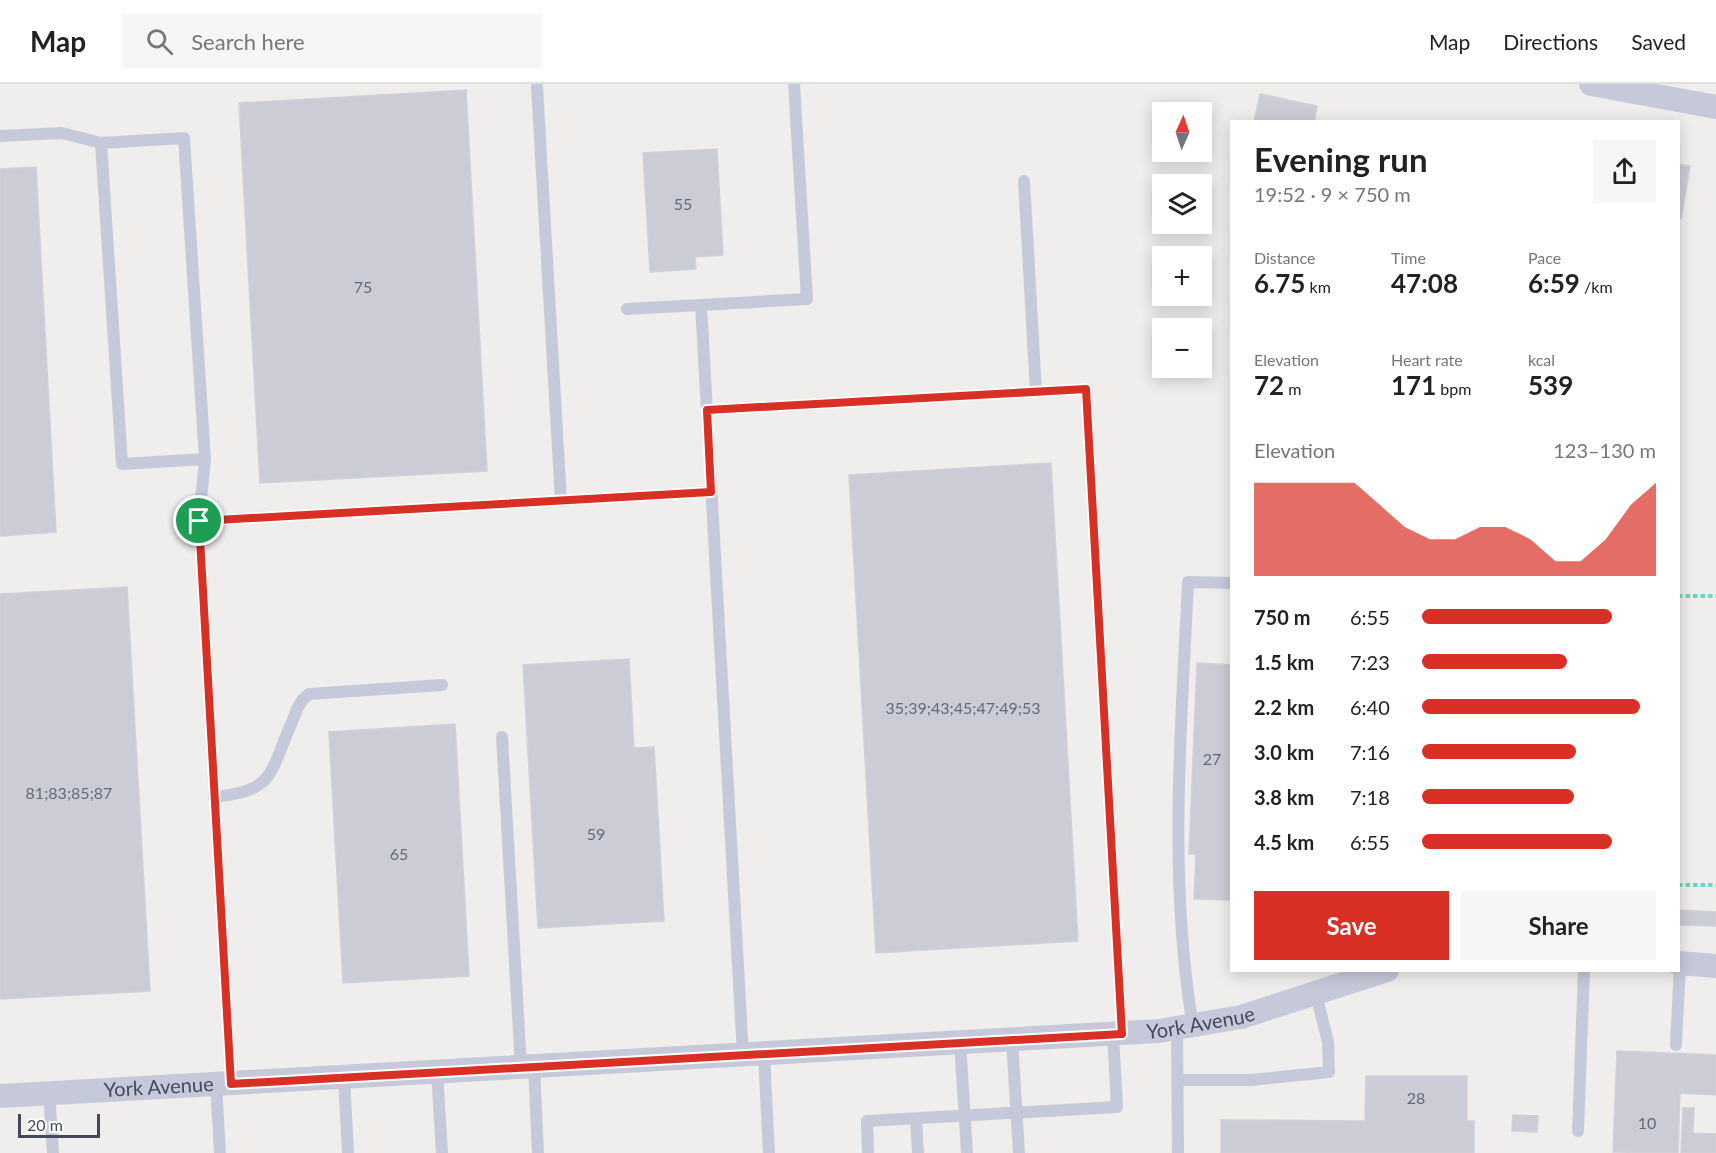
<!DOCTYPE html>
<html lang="en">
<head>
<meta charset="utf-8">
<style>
  body { margin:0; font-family:Lato,sans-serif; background:#f6f6f6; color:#222; height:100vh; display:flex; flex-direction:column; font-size:22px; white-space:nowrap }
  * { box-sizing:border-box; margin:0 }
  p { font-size:20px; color:#767676 }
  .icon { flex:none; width:33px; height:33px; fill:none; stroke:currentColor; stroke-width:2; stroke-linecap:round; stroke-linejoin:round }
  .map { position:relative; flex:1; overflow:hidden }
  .drawer { position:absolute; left:1230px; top:36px; width:450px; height:852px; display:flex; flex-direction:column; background:#fff; border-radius:0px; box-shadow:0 3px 15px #0003 }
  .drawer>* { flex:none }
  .needle { width:39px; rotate:3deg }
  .fabs { position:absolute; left:1152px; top:18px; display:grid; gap:12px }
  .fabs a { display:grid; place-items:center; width:60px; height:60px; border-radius:0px; background:#fff; box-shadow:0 3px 15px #0003; font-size:30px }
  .scale { position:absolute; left:18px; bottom:15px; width:82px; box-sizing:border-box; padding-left:6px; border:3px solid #43485d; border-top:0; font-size:16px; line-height:21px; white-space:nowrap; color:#43485d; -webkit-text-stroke:4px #fff; paint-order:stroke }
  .pin { position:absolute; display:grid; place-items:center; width:51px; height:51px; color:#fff; margin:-26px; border:3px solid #fff; border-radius:50%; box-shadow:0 2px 6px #0007 }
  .round { display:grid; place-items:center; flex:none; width:63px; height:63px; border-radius:0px; background:#f6f6f6 }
  .overview { display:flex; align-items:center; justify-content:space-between; height:102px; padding:0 24px }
  h1 { font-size:33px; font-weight:700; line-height:45px }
  .stats { display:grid; grid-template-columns:repeat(3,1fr); gap:9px; height:102px; padding:6px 24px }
  .stats div { display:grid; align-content:center }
  .stats b { font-size:26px; font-weight:700 }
  .stats small { font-size:16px; font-weight:400 }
  .stats p { font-size:16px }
  .chart { height:168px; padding:12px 24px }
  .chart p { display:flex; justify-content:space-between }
  .chart svg { width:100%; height:108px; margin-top:6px; fill:#d93025; opacity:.7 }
  .cta { display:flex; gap:12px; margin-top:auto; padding:12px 24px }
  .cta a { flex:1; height:69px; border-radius:0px; background:#d93025; color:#fff; font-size:24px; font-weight:700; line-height:69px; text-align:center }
  .cta a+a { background:#f6f6f6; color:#222 }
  ul { padding:0 24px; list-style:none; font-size:20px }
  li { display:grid; grid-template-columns:96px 72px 1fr; align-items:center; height:45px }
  li i { height:15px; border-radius:8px; background:#d93025 }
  header { display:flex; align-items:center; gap:36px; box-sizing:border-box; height:84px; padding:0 30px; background:#fff; border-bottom:2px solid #e0e0e0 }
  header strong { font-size:28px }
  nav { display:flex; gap:33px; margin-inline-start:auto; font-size:21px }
  .search { width:420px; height:54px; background:#f6f6f6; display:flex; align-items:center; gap:15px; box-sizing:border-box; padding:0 21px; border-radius:0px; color:#767676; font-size:22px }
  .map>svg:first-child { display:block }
</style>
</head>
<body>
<header>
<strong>Map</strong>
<div class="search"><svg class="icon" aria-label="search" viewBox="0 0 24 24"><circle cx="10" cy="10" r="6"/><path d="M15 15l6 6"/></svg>Search here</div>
<nav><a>Map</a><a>Directions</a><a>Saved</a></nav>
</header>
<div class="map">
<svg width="1716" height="1069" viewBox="0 0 1716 1069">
  <rect width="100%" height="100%" fill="#f0eeed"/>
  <g fill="#ccccd6" stroke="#d1d0da" stroke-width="1.5">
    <path d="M 466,6 L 487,387 L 260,399 L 239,19 Z"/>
    <path d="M 1260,10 L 1317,22 L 1314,38 L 1254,38 Z"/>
    <path d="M 717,65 L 723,171 L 695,173 L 696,185 L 650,188 L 643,69 Z"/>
    <path d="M 1678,80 L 1690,82 L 1681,135 L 1678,134 Z"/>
    <path d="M 36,83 L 56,448 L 0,452 L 0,85 Z"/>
    <path d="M 1051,379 L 1078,857 L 876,869 L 849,391 Z"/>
    <path d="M 127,503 L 150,907 L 0,915 L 0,510 Z"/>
    <path d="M 629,575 L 634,664 L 654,663 L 664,837 L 538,844 L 523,581 Z"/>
    <path d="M 1197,579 L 1232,581 L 1232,816 L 1194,815 L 1196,770 L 1189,770 Z"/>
    <path d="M 455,640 L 469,892 L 343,899 L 329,648 Z"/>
    <path d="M 1678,826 L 1716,828 L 1716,842 L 1678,841 Z"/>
    <path d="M 1617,967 L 1716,971 L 1716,1011 L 1680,1009 L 1678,1069 L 1613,1068 Z"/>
    <path d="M 1366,992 L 1467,992 L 1467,1037 L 1474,1037 L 1474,1069 L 1221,1069 L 1221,1036 L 1365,1037 Z"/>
    <path d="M 1683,1024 L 1694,1024 L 1693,1049 L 1716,1050 L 1716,1069 L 1681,1069 Z"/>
    <path d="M 1513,1031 L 1538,1032 L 1537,1048 L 1512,1047 Z"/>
  </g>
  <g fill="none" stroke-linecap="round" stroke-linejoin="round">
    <g stroke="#6ad5c4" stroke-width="4" stroke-dasharray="4.5 3" stroke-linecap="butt">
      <path d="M 1678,512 L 1716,512"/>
      <path d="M 1678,801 L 1716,801"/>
    </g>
    <g stroke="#c5c9d9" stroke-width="12">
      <path d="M 537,3 L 561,417"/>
      <path d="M 0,52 L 62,49 L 101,59 L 184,54 L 205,375 L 199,437 L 231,1000"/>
      <path d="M 101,59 L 122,380 L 205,375"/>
      <path d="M 1024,97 L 1036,308"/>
      <path d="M 701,221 L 743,971"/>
      <path d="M 627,225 L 807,215 L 794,0"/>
      <path d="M 707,326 L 1086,305 L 1122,949"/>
      <path d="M 199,437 L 711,408"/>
      <path d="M 502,653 L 521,983"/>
      <path d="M 214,713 C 276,707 269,689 292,638 C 296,628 299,617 309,610 L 442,601"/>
      <path d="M 1193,943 C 1168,792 1181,649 1188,498 L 1232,499"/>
      <path d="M 1177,945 L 1178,1069"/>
      <path d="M 1012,956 L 1019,1069"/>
      <path d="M 960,958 L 967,1069"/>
      <path d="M 1676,961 L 1680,880"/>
      <path d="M 764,970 L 769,1069"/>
      <path d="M 534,982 L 538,1069"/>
      <path d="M 437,988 L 442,1069"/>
      <path d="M 344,993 L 348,1069"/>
      <path d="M 1178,996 L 1251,996 L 1329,988 L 1328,958 L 1316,910"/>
      <path d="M 216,1000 L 220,1069"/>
      <path d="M 49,1009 L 53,1069"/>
      <path d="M 916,1035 L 918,1069"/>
      <path d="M 1578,1047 L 1584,886"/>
      <path d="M 868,1069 L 867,1037 L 1117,1023 L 1113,950"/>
    </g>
    <g stroke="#c5c9d9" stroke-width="24">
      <path d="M 1591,0 L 1716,23"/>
      <path d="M 1678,879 L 1716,882"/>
      <path id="s1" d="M 0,1012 L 1159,947 L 1241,933 L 1387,886"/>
    </g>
  </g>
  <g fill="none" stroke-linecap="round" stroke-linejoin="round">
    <g stroke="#fff" stroke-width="12">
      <path id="route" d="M 1086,305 L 1122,950 L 231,1000 L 199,437 L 711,408 L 707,326 Z"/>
    </g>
    <use href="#route" stroke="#d93025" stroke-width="8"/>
  </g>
  <g text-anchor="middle" stroke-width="6" stroke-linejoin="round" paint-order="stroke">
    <g font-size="16" fill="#65697b">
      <text x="683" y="126">55</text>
      <text x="363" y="209">75</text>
      <text x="963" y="630">35;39;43;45;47;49;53</text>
      <text x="1212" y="681">27</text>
      <text x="69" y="715">81;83;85;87</text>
      <text x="596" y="756">59</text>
      <text x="399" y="776">65</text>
      <text x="1416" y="1020">28</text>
      <text x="1647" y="1045">10</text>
    </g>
    <g font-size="20" fill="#43485d" stroke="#fff">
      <text dy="7" stroke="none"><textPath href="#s1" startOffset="1203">York Avenue</textPath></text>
      <text dy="7" stroke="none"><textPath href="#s1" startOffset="159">York Avenue</textPath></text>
    </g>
  </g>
</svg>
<div class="fabs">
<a><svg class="needle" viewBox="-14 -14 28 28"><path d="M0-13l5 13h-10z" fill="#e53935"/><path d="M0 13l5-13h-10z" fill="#767676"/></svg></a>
<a><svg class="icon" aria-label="layers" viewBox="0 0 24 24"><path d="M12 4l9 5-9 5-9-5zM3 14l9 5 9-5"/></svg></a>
<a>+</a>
<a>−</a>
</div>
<div class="scale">20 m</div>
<div class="pin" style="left:199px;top:437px;background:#1e9e55"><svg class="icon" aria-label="arrive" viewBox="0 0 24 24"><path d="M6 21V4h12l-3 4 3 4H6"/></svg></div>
<section class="drawer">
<div class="overview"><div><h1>Evening run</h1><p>19:52 · 9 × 750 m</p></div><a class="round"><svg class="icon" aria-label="share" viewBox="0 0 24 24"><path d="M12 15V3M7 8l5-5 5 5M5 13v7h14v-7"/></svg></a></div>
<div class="stats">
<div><p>Distance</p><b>6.75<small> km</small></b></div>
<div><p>Time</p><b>47:08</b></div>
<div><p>Pace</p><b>6:59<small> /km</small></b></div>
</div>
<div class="stats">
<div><p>Elevation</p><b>72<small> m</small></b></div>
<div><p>Heart rate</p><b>171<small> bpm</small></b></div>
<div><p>kcal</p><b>539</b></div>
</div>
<div class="chart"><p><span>Elevation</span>123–130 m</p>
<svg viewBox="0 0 160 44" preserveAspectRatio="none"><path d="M0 44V6L10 6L20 6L30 6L40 6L50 15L60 24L70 29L80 29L90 24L100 24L110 29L120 38L130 38L140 29L150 15L160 6V44z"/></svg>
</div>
<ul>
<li><b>750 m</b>6:55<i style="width:81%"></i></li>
<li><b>1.5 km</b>7:23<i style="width:62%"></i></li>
<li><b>2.2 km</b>6:40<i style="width:93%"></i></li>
<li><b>3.0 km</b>7:16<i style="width:66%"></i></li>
<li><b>3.8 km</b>7:18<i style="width:65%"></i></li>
<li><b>4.5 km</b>6:55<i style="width:81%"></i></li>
</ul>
<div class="cta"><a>Save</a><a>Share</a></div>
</section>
</div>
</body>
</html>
